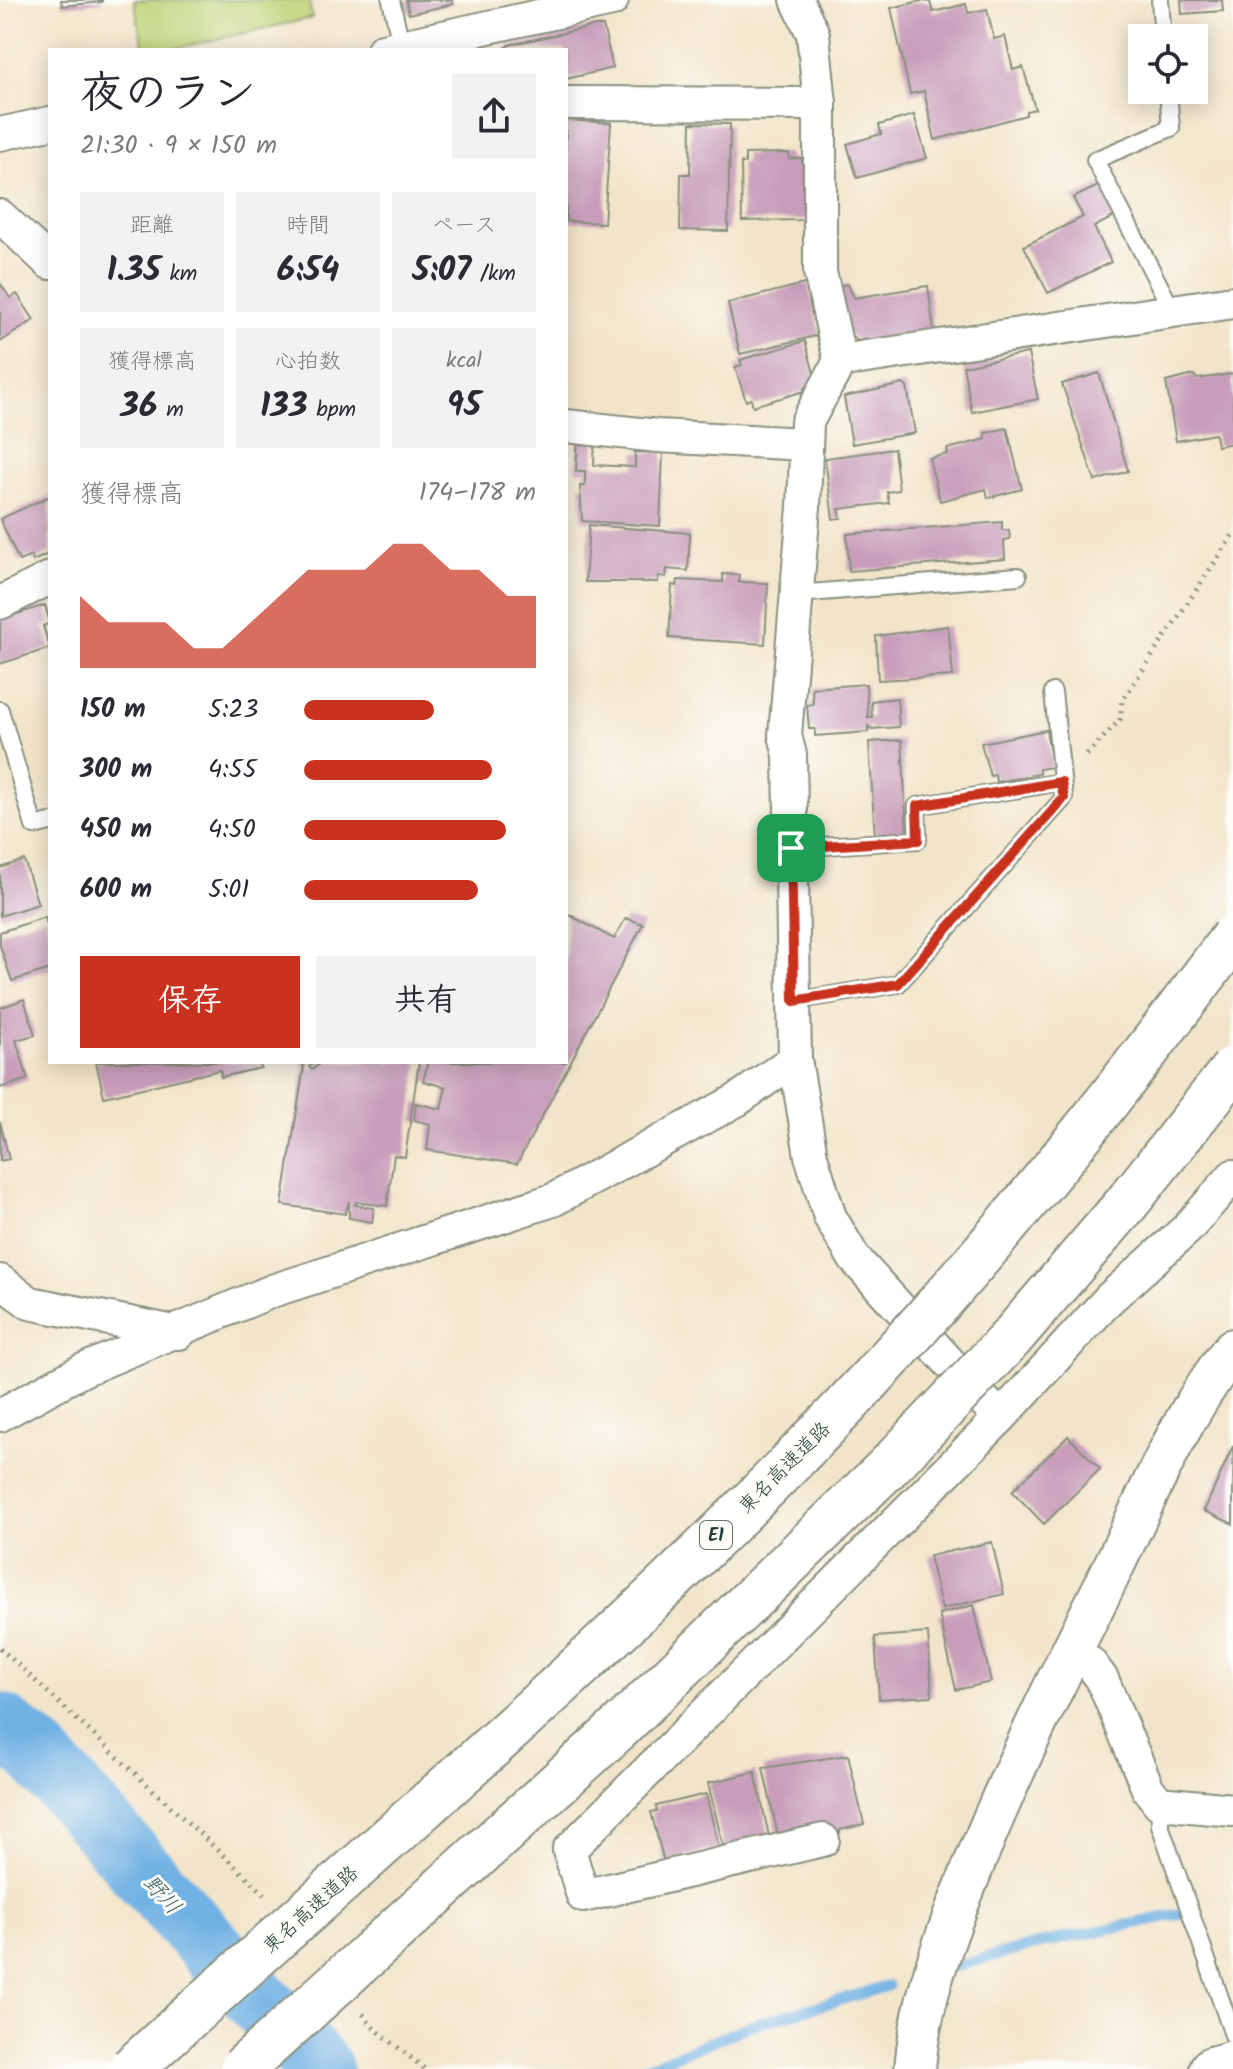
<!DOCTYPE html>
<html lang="ja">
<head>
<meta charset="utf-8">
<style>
  body { margin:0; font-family:Kalam,"Klee One",sans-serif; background:#f2f2f3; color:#2b2b33; height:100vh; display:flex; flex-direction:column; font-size:30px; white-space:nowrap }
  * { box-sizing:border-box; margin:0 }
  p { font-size:26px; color:#7c7c81 }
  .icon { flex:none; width:44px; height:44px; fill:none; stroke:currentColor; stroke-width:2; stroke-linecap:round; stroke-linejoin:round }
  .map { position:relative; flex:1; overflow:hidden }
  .drawer { position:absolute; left:48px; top:48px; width:520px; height:1016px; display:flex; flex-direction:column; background:#fff; border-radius:0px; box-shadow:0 4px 20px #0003 }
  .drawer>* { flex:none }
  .buttons { position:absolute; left:1128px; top:24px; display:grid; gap:16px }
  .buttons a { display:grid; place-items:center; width:80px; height:80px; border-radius:0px; background:#fff; box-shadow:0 4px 20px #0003; font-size:40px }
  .pin { position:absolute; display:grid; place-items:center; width:68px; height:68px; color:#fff; margin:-34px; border-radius:16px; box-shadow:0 4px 12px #0006 }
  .round { display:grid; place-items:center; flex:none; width:84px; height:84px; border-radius:0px; background:#f2f2f3 }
  .headline { display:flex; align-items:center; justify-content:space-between; height:136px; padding:0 32px }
  h1 { font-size:44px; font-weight:700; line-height:60px }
  .stats { display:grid; grid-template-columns:repeat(3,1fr); gap:12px; height:136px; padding:8px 32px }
  .stats div { display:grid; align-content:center; border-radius:0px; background:#f2f2f3; text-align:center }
  .stats b { font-size:34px; font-weight:700 }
  .stats small { font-size:22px; font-weight:400 }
  .stats p { font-size:22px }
  .chart { height:224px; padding:16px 32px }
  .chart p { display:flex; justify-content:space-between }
  .chart svg { width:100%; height:144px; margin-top:8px; fill:#c8321e; opacity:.7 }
  .action { display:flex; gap:16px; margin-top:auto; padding:16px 32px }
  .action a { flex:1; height:92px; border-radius:0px; background:#c8321e; color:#fff; font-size:32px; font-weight:700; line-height:92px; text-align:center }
  .action a+a { background:#f2f2f3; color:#2b2b33 }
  ul { padding:0 32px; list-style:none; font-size:26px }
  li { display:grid; grid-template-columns:128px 96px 1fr; align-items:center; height:60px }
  li i { height:20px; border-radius:10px; background:#c8321e }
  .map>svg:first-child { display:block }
</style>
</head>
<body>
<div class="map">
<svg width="1233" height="2069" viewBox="0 0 1233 2069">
  <rect width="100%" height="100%" fill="#fdfcf7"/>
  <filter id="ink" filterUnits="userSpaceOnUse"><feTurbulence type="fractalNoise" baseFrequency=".0125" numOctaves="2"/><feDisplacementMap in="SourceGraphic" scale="16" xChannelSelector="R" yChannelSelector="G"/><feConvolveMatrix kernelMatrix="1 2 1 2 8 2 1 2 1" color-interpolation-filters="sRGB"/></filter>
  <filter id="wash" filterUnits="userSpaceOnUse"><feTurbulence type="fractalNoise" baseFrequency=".006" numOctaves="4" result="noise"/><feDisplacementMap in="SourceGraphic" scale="32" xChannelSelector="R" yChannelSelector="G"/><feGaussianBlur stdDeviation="1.8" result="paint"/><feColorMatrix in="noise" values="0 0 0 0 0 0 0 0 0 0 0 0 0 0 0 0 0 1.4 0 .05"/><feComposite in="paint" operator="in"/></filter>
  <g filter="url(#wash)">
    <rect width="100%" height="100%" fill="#f2e4c9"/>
    <path fill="#bdd276" stroke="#6e8855" stroke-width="2" d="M 134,0 L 309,0 L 312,18 L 168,50 L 144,50 Z"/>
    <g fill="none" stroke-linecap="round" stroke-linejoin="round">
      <g stroke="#70b1e4" stroke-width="11">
        <path d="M 953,1967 L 1042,1943 L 1189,1912"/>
        <path d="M 643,2069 L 752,2025 L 888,1986"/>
      </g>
      <path stroke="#70b1e4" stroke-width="66" d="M 0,1726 L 36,1753 L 320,2069"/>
    </g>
    <g id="blocks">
      <g fill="#c89dba">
        <path d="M 61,0 L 102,0 L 102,2 L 62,6 Z"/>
        <path d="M 406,0 L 452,0 L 453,4 L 409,14 Z"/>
        <path d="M 1181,0 L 1222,0 L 1223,11 L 1182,14 Z"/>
        <path d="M 921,1 L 930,2 L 933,12 L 966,4 L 968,13 L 987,9 L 994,39 L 1005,36 L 1013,70 L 1023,67 L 1035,109 L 1026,111 L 1026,115 L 935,140 L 924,91 L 910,94 L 891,8 Z"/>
        <path d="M 595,26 L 603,26 L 613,68 L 566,79 L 566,50 L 504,50 L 509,45 Z"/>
        <path d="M 914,115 L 927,158 L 857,178 L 847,144 L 881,134 L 879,125 Z"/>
        <path d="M 566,120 L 611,123 L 604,223 L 566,221 Z"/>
        <path d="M 691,123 L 730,124 L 728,231 L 680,230 L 681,174 L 690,174 Z"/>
        <path d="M 789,153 L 789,159 L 802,158 L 802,163 L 807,162 L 807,220 L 742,221 L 741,163 L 745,163 L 745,154 Z"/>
        <path d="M 1102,184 L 1117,215 L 1094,227 L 1111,262 L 1048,293 L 1024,246 L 1083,217 L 1073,198 Z"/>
        <path d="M 0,283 L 10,298 L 17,294 L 34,320 L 0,342 Z"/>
        <path d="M 808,283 L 820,335 L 740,354 L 728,303 Z"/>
        <path d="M 848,284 L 854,298 L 928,286 L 934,331 L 858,341 L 840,327 L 834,286 Z"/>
        <path d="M 805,341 L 817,384 L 804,388 L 805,391 L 753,406 L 751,399 L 746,401 L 735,367 L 742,365 L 740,360 Z"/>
        <path d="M 1028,353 L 1038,399 L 972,412 L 963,366 Z"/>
        <path d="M 1099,373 L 1128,471 L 1095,481 L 1062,384 Z"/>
        <path d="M 1233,374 L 1233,443 L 1217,446 L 1215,434 L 1176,441 L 1166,382 L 1194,375 L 1197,379 Z"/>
        <path d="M 903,384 L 907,387 L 915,433 L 852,444 L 844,397 Z"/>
        <path d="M 1007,428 L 1022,489 L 988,498 L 986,489 L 940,501 L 929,458 L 948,454 L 947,449 L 986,439 L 985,433 Z"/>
        <path d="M 578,436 L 595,436 L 594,465 L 635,467 L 635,452 L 663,453 L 660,526 L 582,521 L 580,486 L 585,486 L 585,471 L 576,471 Z"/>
        <path d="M 894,449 L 899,490 L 887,492 L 889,503 L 839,509 L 841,518 L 833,519 L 825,458 Z"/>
        <path d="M 50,496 L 50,553 L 33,561 L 31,556 L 19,561 L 0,519 Z"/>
        <path d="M 1002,522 L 1002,530 L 1009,530 L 1010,539 L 1004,540 L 1005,559 L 849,571 L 847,534 Z"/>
        <path d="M 589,525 L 690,533 L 688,571 L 667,569 L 666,577 L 658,576 L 658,582 L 585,582 Z"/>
        <path d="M 723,574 L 739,575 L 739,582 L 768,583 L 765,644 L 669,638 L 672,585 L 677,586 L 678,580 L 723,582 Z"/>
        <path d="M 45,605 L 50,623 L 43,626 L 50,648 L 0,664 L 0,614 L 2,619 Z"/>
        <path d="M 948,626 L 953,676 L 878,680 L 876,636 Z"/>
        <path d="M 866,684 L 868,717 L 872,717 L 871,701 L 897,698 L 899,727 L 872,729 L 868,726 L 868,732 L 815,736 L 815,729 L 809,729 L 807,705 L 813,704 L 812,688 Z"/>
        <path d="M 1046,730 L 1053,767 L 1039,769 L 1039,774 L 996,782 L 995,775 L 990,776 L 981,743 Z"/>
        <path d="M 902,740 L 907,834 L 875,837 L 869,742 Z"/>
        <path d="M 24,860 L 38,904 L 0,916 L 0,868 Z"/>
        <path d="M 566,913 L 614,939 L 626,918 L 643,924 L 517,1164 L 427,1150 L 430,1124 L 414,1120 L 416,1103 L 441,1109 L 446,1087 L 423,1081 L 428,1062 L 566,1062 Z"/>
        <path d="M 45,917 L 50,934 L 50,969 L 12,981 L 0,946 L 0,932 Z"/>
        <path d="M 24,999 L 35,1035 L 16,1040 L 28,1079 L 0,1088 L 0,1008 Z"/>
        <path d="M 96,1062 L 259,1062 L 261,1068 L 221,1077 L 220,1070 L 104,1097 Z"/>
        <path d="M 300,1062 L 316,1062 L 309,1067 L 312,1070 L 321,1062 L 419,1062 L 405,1157 L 394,1155 L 387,1206 L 356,1202 L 355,1205 L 374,1208 L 372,1222 L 349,1218 L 349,1201 L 345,1214 L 282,1205 L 304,1066 Z"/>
        <path d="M 0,1122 L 9,1159 L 0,1161 Z"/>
        <path d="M 1068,1436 L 1100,1469 L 1044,1524 L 1012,1491 Z"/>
        <path d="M 1233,1446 L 1233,1524 L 1204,1511 Z"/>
        <path d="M 992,1542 L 1004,1594 L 942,1609 L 929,1556 Z"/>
        <path d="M 974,1605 L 991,1682 L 956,1690 L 939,1614 Z"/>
        <path d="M 928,1633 L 932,1696 L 879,1699 L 875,1637 Z"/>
        <path d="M 848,1755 L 864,1824 L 840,1830 L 840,1833 L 780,1845 L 763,1768 Z"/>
        <path d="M 755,1772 L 769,1836 L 724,1850 L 708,1783 Z"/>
        <path d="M 706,1794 L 719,1848 L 664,1862 L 651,1812 L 657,1811 L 656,1806 Z"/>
      </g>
    </g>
  </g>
  <g filter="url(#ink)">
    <use href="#blocks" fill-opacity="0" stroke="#88907e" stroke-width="2"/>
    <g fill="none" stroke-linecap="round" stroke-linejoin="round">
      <g stroke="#88907e" stroke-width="20">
        <g id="service">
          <path d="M 391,0 L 402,49"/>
          <path d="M 1160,0 L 1163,38"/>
          <path d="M 1168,90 L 1171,128 L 1095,160 L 1173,312"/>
          <path d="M 797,594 L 1018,576"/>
          <path d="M 0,710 L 34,826 L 50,822"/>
          <path d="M 791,848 L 918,840 L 917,806 L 1061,782"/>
          <path d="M 794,1001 L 898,984 L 1064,798 L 1053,692"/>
          <path d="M 1159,1803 L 1160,1825 L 1233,2035"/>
        </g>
      </g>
      <g stroke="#88907e" stroke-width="36">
        <g id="minor">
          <path d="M 797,0 L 813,34 L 820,104 L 820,272 L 840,361 L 807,422 L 804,507 L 785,735 L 790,755 L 795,1059 L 811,1156 L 830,1217 L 854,1258 L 1000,1418 L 1109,1299 L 1188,1228 L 1233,1176"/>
          <path d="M 383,50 L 612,0"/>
          <path d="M 566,103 L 820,104"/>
          <path d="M 0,134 L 50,123"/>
          <path d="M 0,216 L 50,263"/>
          <path d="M 840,361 L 1233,302"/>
          <path d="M 566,426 L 658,436 L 804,444"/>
          <path d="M 0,603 L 50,578"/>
          <path d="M 0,1281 L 30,1303 L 179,1333"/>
          <path d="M 0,1415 L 83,1370 L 272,1291 L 553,1200 L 737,1100 L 795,1059"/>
          <path d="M 1071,1650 L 1090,1663 L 1102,1679 L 1148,1789 L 1159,1803 L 1233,1810"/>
          <path d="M 823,1840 L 583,1896 L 569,1850 L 1000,1418"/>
        </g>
      </g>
      <g stroke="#88907e" stroke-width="44">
        <path id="tertiary" d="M 915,2069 C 920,2004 943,1942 967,1882 C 1007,1780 1056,1682 1105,1584 C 1144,1505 1178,1418 1233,1349"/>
      </g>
      <g stroke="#88907e" stroke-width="48">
        <path id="primary" d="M 1212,2069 L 1233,2063"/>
      </g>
      <g stroke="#88907e" stroke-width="5" stroke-dasharray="2 6" stroke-linecap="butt">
        <path d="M 1087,755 L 1120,720 L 1122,701 L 1233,535"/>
        <path d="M 0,1648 L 266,1895"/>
        <path d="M 363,2014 L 374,2028 L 425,2069"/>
      </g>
      <use href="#service" stroke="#fff" stroke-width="16"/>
      <use href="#minor" stroke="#fff" stroke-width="32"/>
      <use href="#tertiary" stroke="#fff" stroke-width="40"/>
      <use href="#primary" stroke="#fff" stroke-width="44"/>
      <g stroke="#88907e" stroke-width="48" stroke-linecap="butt">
        <g id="motorway-bridge">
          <path d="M 131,2069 C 355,1866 587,1671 799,1454 C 959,1291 1097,1120 1233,937"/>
          <path d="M 242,2069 L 619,1728 L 891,1464 L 1011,1338 L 1127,1203 L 1233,1069"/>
        </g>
      </g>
      <use href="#motorway-bridge" stroke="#fff" stroke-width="44"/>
    </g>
  </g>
  <g fill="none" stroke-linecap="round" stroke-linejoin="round" filter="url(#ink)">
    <g stroke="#fff" stroke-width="16">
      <path id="route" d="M 1061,782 L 1064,798 L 898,984 L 794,1001 L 791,848 L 918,840 L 917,806 Z"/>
    </g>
    <use href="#route" stroke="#c8321e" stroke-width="10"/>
  </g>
  <g text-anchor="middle" stroke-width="6" stroke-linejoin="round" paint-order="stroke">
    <rect fill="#fdfcf7" stroke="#62766e" stroke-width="2" x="700" y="1521" width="32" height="28" rx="6"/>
    <g font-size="18" font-weight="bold" fill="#1f3d34">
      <text x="716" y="1541">E1</text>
    </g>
    <g font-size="20" fill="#1f3d34" stroke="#fdfcf7">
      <text transform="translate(784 1467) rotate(-45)" y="7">東名高速道路</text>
      <text transform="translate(310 1909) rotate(-42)" y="7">東名高速道路</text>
    </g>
    <g font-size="22" font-style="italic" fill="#376069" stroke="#fdfcf7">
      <text transform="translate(163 1894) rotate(48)" y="8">野川</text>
    </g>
  </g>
</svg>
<div class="buttons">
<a><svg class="icon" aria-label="locate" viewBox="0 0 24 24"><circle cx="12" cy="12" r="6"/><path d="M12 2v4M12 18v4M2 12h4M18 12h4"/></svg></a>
</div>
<div class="pin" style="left:791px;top:848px;background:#1e9e55"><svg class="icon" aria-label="arrive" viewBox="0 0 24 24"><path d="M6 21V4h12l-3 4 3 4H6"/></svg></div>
<section class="drawer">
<div class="headline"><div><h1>夜のラン</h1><p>21:30 · 9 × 150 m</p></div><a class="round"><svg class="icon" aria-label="share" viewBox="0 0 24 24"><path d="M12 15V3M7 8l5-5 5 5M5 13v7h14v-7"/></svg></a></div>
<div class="stats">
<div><p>距離</p><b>1.35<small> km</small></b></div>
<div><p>時間</p><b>6:54</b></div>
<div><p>ペース</p><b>5:07<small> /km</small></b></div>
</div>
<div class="stats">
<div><p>獲得標高</p><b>36<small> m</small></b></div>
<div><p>心拍数</p><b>133<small> bpm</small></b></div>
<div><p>kcal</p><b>95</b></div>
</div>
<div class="chart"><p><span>獲得標高</span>174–178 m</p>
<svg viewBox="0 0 160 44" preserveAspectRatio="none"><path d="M0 44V22L10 30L20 30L30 30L40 38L50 38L60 30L70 22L80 14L90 14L100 14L110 6L120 6L130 14L140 14L150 22L160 22V44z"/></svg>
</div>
<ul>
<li><b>150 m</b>5:23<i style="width:56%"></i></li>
<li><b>300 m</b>4:55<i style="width:81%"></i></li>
<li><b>450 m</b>4:50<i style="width:87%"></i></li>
<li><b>600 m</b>5:01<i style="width:75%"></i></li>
</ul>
<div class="action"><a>保存</a><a>共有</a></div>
</section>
</div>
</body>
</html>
